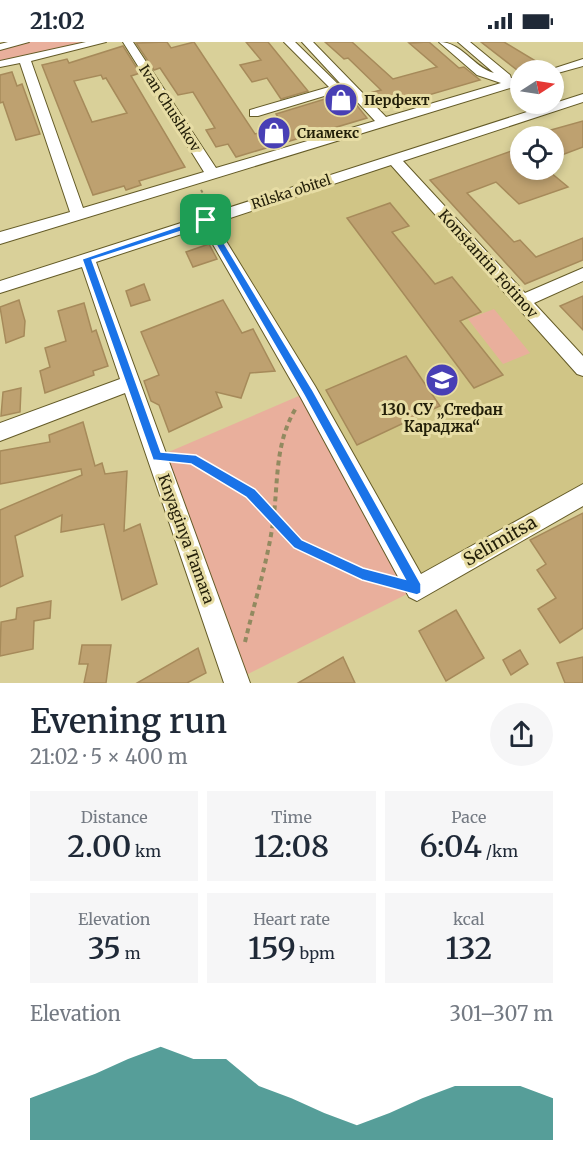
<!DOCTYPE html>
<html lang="en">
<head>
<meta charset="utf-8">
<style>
  body { margin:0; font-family:Merriweather,serif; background:#f6f6f7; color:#1f2937; height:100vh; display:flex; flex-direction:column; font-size:22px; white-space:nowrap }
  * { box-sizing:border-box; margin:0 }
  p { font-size:20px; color:#747a83 }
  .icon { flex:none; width:33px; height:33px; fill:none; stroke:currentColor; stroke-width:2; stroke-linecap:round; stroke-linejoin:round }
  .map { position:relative; height:641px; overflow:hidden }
  .side { display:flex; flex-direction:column; background:#fff; flex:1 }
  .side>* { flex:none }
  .needle { width:39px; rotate:78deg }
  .tools { position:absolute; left:510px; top:18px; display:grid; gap:12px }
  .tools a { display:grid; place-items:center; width:54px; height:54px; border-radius:50%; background:#fff; box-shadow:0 3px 9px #0003; font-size:30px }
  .pin { position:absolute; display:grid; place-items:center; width:51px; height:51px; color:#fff; margin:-26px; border-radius:12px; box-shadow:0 3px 9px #0006 }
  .round { display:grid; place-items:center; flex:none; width:63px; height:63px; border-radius:32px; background:#f6f6f7 }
  .overview { display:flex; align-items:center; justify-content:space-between; height:102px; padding:0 30px }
  h1 { font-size:33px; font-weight:600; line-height:45px }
  .stats { display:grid; grid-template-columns:repeat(3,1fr); gap:9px; height:102px; padding:6px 30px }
  .stats div { display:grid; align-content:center; border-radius:0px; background:#f6f6f7; text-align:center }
  .stats b { font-size:30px; font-weight:600 }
  .stats small { font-size:16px; font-weight:400 }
  .stats p { font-size:16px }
  .chart { height:168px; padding:12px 30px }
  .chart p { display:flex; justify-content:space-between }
  .chart svg { width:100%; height:108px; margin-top:6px; fill:#0f766e; opacity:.7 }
  .status { display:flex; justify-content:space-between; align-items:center; height:42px; padding:0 30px; background:#fff; direction:ltr }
  .status svg { height:16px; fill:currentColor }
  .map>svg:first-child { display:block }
</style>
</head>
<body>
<div class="status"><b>21:02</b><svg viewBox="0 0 49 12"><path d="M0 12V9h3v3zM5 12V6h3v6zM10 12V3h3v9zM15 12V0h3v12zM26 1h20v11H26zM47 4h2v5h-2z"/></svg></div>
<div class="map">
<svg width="583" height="641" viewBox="0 0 583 641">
  <rect width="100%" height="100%" fill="#d9d099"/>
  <path fill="#d0c586" d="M 393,117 L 583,326 L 583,452 L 417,547 L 206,178 Z"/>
  <g fill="#e9af9c">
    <path d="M 24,0 L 101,0 L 0,22 L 0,5 Z"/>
    <path d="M 494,267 L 530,311 L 503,322 L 468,277 Z"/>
    <path d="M 308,350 L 417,547 L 236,638 L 157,415 Z"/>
  </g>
  <g fill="#bea170" stroke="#a68a5a" stroke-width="1.5" fill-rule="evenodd">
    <path d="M 167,0 L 171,6 L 194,0 L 255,92 L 284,84 L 276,72 L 338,53 L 347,57 L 351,56 L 367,76 L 236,115 L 228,102 L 216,105 L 206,88 L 215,86 L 193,50 L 178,53 L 160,26 L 154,28 L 136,1 Z"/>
    <path d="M 246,0 L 268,0 L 308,49 L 281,57 L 267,36 L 252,40 L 240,23 L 261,18 Z"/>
    <path d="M 325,0 L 352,0 L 393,37 L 437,25 L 409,1 L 429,0 L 459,26 L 464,25 L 480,38 L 381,67 L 366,52 L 381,48 L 348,16 L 344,17 Z"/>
    <path d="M 481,0 L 504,0 L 539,21 L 517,28 Z"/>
    <path d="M 123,4 L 140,31 L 131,34 L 185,125 L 139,139 L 141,143 L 126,148 L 124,144 L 93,153 L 42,23 L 67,17 L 69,21 ZM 101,33 L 103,37 L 106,36 L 127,71 L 92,80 L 74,39 Z"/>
    <path d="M 12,30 L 17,44 L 22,42 L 40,92 L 16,98 L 3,60 L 0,61 L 0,33 Z"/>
    <path d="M 583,79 L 583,105 L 554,116 L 554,94 L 545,94 L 540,91 Z"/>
    <path d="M 520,106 L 520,128 L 532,137 L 550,130 L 568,145 L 519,162 L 496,140 L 467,151 L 514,200 L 520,198 L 536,215 L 583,196 L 583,218 L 525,242 L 430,138 Z"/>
    <path d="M 390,161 L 409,184 L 392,190 L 435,242 L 452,235 L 481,270 L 460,279 L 503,333 L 474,346 L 347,176 Z"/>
    <path d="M 209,202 L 217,217 L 193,225 L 186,210 Z"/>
    <path d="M 144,242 L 150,258 L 131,264 L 126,249 Z"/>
    <path d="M 583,254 L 583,288 L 560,264 Z"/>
    <path d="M 19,258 L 25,279 L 24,294 L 6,301 L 0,265 Z"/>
    <path d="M 223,258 L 242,291 L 253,287 L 275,329 L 250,331 L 241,356 L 216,350 L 222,365 L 169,390 L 159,363 L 151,359 L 144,339 L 159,333 L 141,290 Z"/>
    <path d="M 84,261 L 92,290 L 96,288 L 108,324 L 93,329 L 94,333 L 45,351 L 40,329 L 50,325 L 45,306 L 66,299 L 58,269 Z"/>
    <path d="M 406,314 L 440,364 L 357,403 L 326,348 Z"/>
    <path d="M 21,346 L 20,370 L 1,374 L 3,350 Z"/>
    <path d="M 83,380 L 95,424 L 102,421 L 105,432 L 127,429 L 124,489 L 140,482 L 157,542 L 122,558 L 104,482 L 61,490 L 62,473 L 15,494 L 23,534 L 0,545 L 0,468 L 82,433 L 81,427 L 0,442 L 0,409 L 50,400 L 49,393 Z"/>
    <path d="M 583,471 L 583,586 L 560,601 L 538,567 L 556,556 L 537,528 L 546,522 L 530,498 Z"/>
    <path d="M 51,559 L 50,576 L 34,579 L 33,607 L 0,614 L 1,580 L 16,577 L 17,566 Z"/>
    <path d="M 456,568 L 484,616 L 446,639 L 419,589 Z"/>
    <path d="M 82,603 L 111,603 L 106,641 L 84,641 L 88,622 L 79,622 Z"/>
    <path d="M 198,606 L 206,631 L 187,641 L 137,641 Z"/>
    <path d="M 520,608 L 528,622 L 511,633 L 503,618 Z"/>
    <path d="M 343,615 L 355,641 L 298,641 Z"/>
    <path d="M 583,615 L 583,641 L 565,641 L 557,621 Z"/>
  </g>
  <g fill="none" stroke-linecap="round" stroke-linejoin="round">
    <g stroke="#645b27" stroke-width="2">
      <g id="minor">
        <path d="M 8,0 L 29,0 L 0,8 L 0,2 Z"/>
        <path d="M 86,0 L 106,0 L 31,19 L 83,166 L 204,130 L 123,0 L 133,0 L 216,126 L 375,79 L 302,0 L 313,0 L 386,75 L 501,41 L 477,33 L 439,0 C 462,0 473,25 494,31 L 458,0 L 470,0 L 510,33 L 511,36 L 520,36 L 520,43 L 0,202 L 0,190 L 70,170 L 20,21 L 0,25 L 0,19 Z"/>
        <path d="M 284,0 L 295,0 L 344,48 L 258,74 L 250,74 L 250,68 L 329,45 Z"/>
        <path d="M 583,17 L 583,24 L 554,32 L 554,28 L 549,28 Z"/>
        <path d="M 583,52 L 583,60 L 403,119 L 525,251 L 583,226 L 583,239 L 534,261 L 583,314 L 583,334 L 577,332 L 391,123 L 215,181 L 315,344 L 421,532 L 583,442 L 583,464 L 417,559 L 409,555 L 301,356 L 203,185 L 96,220 L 250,641 L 224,641 L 125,351 L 0,399 L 0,381 L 120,337 L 82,225 L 0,251 L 0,239 Z"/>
      </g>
    </g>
    <path stroke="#928a60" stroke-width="2" stroke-dasharray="3 2" stroke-linecap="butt" d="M 201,148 L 207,158"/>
    <path stroke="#928a60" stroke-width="3" stroke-dasharray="4.5 3" stroke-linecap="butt" d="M 206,157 L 210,163"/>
    <g stroke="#928a60" stroke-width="4" stroke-dasharray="5 4" stroke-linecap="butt">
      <path d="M 177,416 L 192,417 L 250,451 L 298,502 L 362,532 L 389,539"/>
      <path d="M 245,600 C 254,562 266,525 272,487 C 279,445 273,404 296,366"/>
    </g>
    <use href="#minor" fill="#fff" fill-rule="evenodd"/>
  </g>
  <path fill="#1a73e8" stroke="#fff" stroke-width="1.5" fill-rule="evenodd" d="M 203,176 L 209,176 L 312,347 L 421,542 L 421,551 L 417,553 L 362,538 L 294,506 L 246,455 L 191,422 L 153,418 L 82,217 ZM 204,182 L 304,353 L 405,537 L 363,526 L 302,498 L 255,447 L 196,413 L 161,410 L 92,218 Z"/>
  <defs>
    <g id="shop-disc" transform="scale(1.725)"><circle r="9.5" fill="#483fb5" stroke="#e7dda5"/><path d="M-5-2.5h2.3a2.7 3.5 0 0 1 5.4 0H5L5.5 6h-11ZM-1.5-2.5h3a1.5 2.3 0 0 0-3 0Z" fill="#fff"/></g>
    <g id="school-disc" transform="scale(1.725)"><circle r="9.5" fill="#483fb5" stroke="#e7dda5"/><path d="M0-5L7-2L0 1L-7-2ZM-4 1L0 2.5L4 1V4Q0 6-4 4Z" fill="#fff"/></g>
  </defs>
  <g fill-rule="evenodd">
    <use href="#shop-disc" x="341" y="58"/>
    <use href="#shop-disc" x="274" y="91"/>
    <use href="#school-disc" x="442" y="338"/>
  </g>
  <g text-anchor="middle" stroke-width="6" stroke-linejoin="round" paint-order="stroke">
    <g font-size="14" font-weight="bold" fill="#221e08" stroke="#e7dda5" text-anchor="start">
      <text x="364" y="63">Перфект</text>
      <text x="297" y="96">Сиамекс</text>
    </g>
    <g font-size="14" fill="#221e08" stroke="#e7dda5">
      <text transform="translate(170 66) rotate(57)" y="5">Ivan Chushkov</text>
      <text transform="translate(291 150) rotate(-18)" y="5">Rilska obitel</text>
    </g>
    <g font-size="15" fill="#221e08" stroke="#e7dda5">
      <text transform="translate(488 222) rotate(48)" y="5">Konstantin Fotinov</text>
      <text transform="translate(186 497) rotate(70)" y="5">Knyaginya Tamara</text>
    </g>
    <g font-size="15" font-weight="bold" fill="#221e08" stroke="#e7dda5">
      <text x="442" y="373">130. СУ „Стефан<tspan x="442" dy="17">Караджа“</tspan></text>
    </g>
    <g font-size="18" fill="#221e08" stroke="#e7dda5">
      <text transform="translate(500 499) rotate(-30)" y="6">Selimitsa</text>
    </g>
  </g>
</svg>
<div class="tools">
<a><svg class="needle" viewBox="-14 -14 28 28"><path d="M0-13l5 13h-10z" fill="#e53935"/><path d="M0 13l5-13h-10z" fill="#747a83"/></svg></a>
<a><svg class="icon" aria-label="locate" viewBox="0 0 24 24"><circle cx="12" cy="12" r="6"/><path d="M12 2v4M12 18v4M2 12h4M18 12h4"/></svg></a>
</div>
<div class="pin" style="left:206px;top:178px;background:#1e9e55"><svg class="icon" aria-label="arrive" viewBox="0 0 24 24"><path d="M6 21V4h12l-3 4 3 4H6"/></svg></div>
</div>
<section class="side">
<div class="overview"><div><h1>Evening run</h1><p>21:02 · 5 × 400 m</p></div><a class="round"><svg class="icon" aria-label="share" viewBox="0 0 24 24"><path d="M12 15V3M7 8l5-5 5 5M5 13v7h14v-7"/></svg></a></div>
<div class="stats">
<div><p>Distance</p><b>2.00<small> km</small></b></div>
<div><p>Time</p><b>12:08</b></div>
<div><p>Pace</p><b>6:04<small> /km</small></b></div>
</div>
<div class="stats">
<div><p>Elevation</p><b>35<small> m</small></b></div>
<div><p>Heart rate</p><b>159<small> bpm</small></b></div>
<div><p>kcal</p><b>132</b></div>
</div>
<div class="chart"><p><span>Elevation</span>301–307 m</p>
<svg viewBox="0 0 160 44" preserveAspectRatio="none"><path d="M0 44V27L10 22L20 17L30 11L40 6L50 11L60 11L70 22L80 27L90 33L100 38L110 33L120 27L130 22L140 22L150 22L160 27V44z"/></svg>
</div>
</section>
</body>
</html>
